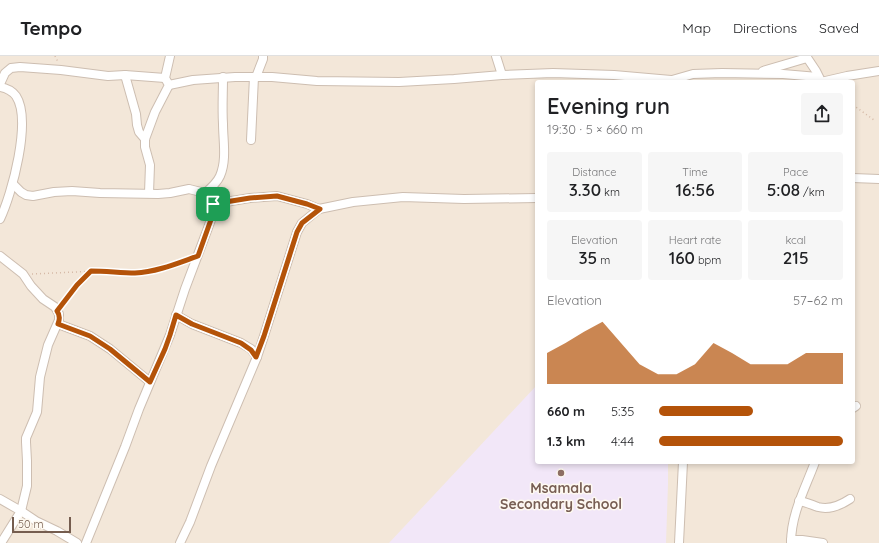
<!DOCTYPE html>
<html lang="en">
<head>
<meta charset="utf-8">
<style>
  body { margin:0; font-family:Quicksand,sans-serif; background:#f6f6f6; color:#202124; height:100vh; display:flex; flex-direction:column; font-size:15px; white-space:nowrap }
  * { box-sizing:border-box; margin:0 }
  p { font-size:13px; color:#757577 }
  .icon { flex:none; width:22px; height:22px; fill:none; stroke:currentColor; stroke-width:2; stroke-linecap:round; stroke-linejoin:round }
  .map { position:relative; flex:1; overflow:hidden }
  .side { position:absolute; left:535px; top:24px; width:320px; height:384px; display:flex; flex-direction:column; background:#fff; border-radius:4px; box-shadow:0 2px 6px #0003 }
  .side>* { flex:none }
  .scale { position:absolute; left:12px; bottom:10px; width:59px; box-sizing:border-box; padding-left:4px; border:2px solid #755d4f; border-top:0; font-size:11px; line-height:14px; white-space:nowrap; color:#755d4f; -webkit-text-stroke:3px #fef9f1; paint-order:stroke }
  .pin { position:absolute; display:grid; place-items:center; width:34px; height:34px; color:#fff; margin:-17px; border-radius:8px; box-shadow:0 2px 6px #0006 }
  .round { display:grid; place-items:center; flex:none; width:42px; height:42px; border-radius:4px; background:#f6f6f6 }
  .head { display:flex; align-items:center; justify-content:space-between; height:68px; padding:0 12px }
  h1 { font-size:22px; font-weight:600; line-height:30px }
  .figures { display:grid; grid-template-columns:repeat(3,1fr); gap:6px; height:68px; padding:4px 12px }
  .figures div { display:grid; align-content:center; border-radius:4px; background:#f6f6f6; text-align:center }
  .figures b { font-size:17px; font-weight:600 }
  .figures small { font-size:11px; font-weight:400 }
  .figures p { font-size:11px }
  .chart { height:112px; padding:8px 12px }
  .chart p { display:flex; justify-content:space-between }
  .chart svg { width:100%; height:72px; margin-top:4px; fill:#b45309; opacity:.7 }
  ul { padding:0 12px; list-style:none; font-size:13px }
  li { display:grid; grid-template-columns:64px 48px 1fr; align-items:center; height:30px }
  li i { height:10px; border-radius:5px; background:#b45309 }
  header { display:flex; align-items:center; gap:24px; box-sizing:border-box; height:56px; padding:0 20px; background:#fff; border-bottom:1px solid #e0e0e0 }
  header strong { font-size:19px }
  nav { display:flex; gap:22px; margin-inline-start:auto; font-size:14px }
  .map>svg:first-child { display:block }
</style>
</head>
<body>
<header>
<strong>Tempo</strong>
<nav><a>Map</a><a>Directions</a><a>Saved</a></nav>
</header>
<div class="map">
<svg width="879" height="487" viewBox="0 0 879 487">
  <rect width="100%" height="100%" fill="#fbf5ea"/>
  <path fill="#f3e7d9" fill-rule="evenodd" d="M 0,0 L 879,0 L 879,487 L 0,487 ZM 537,26 L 853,26 L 853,406 L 537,406 Z"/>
  <path fill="#f2e7f8" d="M 537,329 L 537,406 L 668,406 L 668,428 L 666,487 L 389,487 Z"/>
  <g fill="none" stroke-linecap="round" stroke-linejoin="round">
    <g stroke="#cdbeb1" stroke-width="10">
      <g id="street">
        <path d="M 496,0 L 502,19"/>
        <path d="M 806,0 L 816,15 L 820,23"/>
        <path d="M 763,15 L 807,2"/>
        <path d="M 125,19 L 136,58 L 137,69 L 139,76 L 145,83"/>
        <path d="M 256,21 L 263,3 L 263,0"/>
        <path d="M 672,24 L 693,18 L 722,17 L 783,18 L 818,21"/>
        <path d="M 821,26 L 847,20 L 879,15"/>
        <path d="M 0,28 L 5,17 L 11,12 L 20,11 L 61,14 L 108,20 L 125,19 L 165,22"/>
        <path d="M 169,29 L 193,24 L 235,21 L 272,21 L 317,25 L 399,26 L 454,23 L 502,19 L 553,17 L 614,19 L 671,24 L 679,26"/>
        <path d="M 0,31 C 6,32 12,35 16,40 C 32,64 12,138 0,163"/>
        <path d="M 251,84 L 254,21"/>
        <path d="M 853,122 L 879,123"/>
        <path d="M 13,128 L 21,136 L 26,139 L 33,140 L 54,136 L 72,135 L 100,137 L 158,138 L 170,137 L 189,133 L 201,136 L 209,141 L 213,148 L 213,158 L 208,172 L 185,233 L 170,279 L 139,353 L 125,391 L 86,487"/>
        <path d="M 149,137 L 150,109 L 145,91 L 145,83 L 155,56 L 169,29 L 165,22 L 170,0"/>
        <path d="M 204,138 C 210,133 217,127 220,120 C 227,104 223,84 223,68 C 222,52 223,37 223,21"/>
        <path d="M 213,148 L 250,142 L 277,140 L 307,148 L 319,153"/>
        <path d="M 0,200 L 23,218 L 31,230 L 43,243 L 55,251 L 59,258 L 59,264 L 48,289 L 40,321 L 37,356 L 26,382 L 26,386 L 27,405 L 27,430 L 21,455 L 1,487"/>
        <path d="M 176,259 L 192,268 L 241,287 L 251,293 L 257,301"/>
        <path d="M 58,268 L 90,280 L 110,293 L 150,326"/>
        <path d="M 853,352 L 856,350"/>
        <path d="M 0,443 L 21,455 L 36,465 L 57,475 L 77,487"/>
        <path d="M 799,445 C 806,446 812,449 818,451 C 829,454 841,449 850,443"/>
        <path d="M 791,484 L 802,484 L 823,487"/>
        <path d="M 180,487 L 190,466 L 211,410 L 257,301 L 264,280 L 297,176 L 302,167 L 319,153 L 353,146 L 403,141 L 464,143 L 537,142"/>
        <path d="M 679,487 L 683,406"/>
        <path d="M 791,487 C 791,458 805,433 815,406"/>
      </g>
    </g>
    <g stroke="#d5b9a6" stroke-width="1.5" stroke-dasharray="1 3" stroke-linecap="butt">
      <path d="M 55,0 L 58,6"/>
      <path d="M 853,49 L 874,64"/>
      <path d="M 32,218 L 98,215 L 134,217 L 149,216 L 172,209 L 187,204"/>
      <path d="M 62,249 L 77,229 L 91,216"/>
    </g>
    <use href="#street" stroke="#fff" stroke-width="8"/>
  </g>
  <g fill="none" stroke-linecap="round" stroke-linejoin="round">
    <g stroke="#fff" stroke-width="8">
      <path id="route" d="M 277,140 L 307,148 L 320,153 L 302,167 L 297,176 L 264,280 L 256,301 L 251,294 L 241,287 L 192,268 L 176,259 L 170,279 L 165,293 L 150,326 L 110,293 L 90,280 L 58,268 C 60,263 60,259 57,255 L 77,229 L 91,215 C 106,215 121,217 135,217 C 157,216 178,207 198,200 L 213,158 L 213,148 L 250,142 Z"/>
    </g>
    <use href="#route" stroke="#b45309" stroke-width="5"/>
  </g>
  <circle fill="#8d6e63" stroke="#fef9f1" stroke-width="1.5" cx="561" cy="417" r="4"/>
  <g text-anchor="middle" stroke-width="3" stroke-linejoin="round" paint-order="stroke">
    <g font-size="14" font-weight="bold" fill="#785e54" stroke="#fef9f1">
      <text x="561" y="437">Msamala<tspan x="561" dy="16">Secondary School</tspan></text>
    </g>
  </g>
</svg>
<div class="scale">50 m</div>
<div class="pin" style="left:213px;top:148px;background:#1e9e55"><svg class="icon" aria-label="arrive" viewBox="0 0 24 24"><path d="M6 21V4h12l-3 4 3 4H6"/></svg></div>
<section class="side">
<div class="head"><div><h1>Evening run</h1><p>19:30 · 5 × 660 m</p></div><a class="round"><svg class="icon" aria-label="share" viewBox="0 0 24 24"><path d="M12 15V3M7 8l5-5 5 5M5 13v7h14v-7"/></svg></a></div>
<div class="figures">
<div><p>Distance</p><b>3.30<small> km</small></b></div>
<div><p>Time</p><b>16:56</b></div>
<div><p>Pace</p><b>5:08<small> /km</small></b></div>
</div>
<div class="figures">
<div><p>Elevation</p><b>35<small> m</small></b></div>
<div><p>Heart rate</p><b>160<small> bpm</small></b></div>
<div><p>kcal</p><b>215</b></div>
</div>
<div class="chart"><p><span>Elevation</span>57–62 m</p>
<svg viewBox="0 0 160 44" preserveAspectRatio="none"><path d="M0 44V25L10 19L20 12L30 6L40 19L50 32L60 38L70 38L80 32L90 19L100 25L110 32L120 32L130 32L140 25L150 25L160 25V44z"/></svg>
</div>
<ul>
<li><b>660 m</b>5:35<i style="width:51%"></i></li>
<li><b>1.3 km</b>4:44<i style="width:100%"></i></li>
</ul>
</section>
</div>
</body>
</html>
